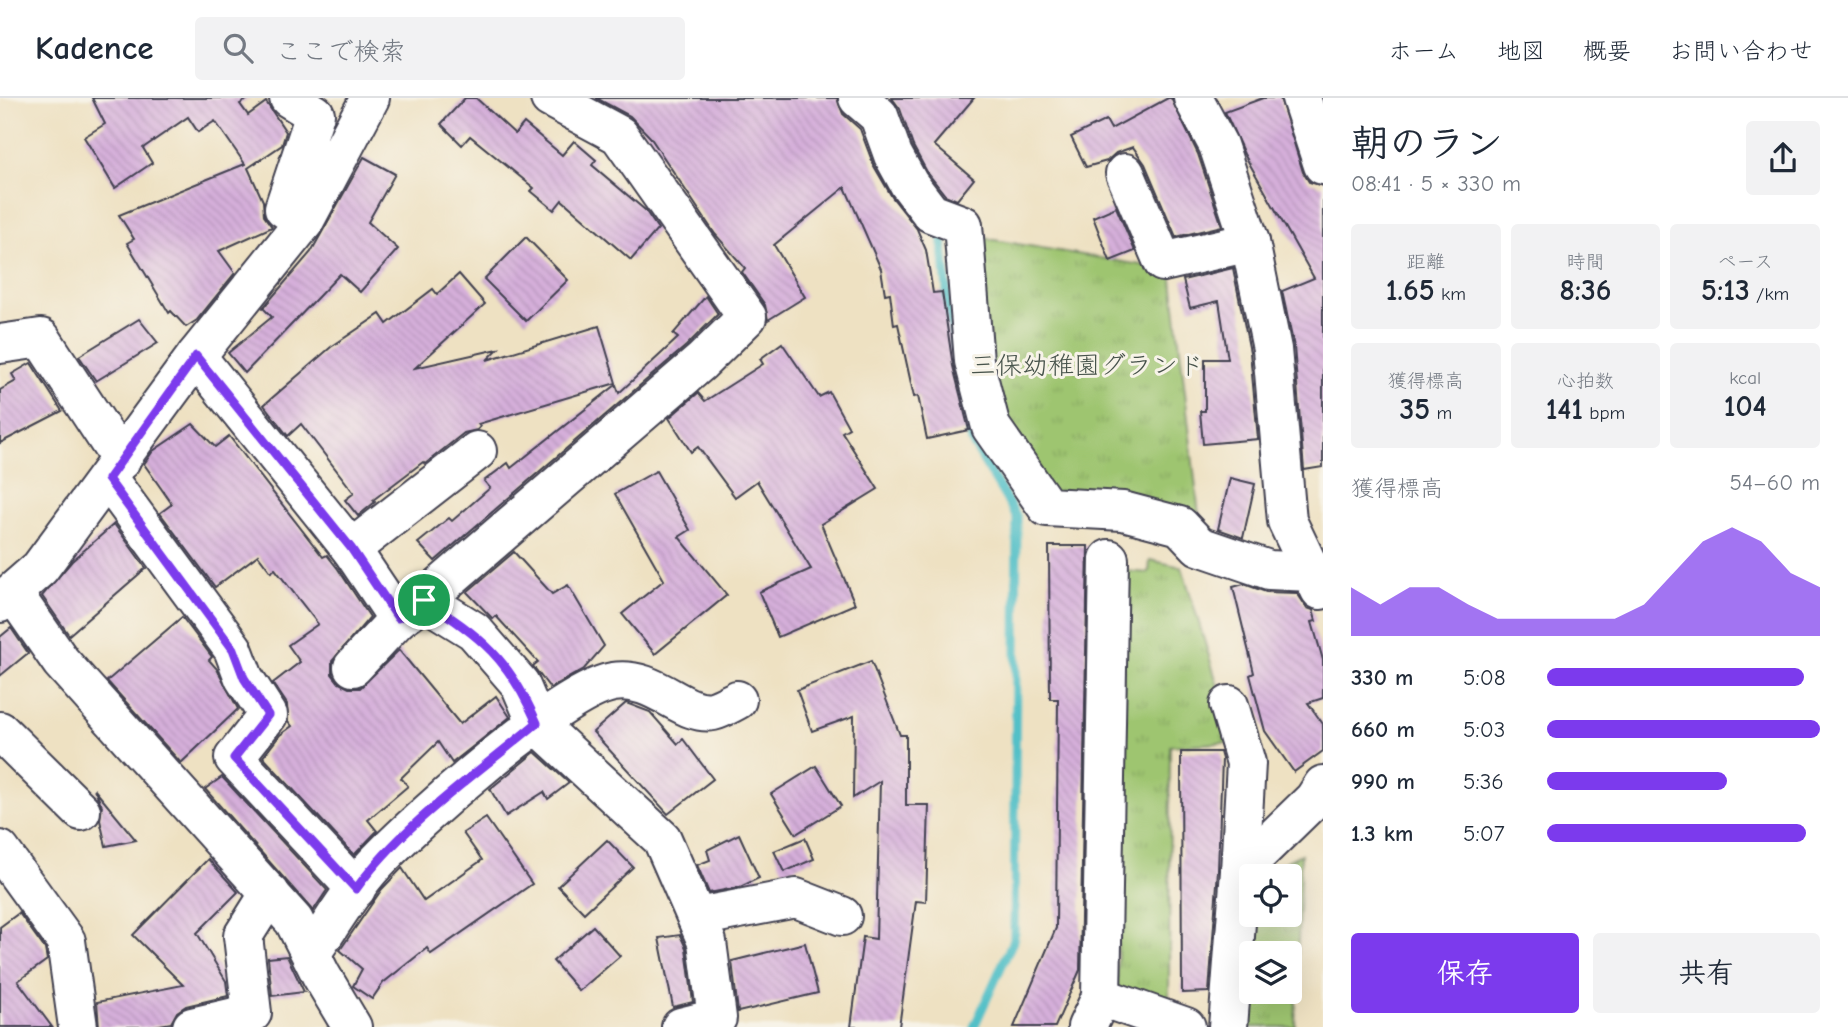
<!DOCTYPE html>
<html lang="ja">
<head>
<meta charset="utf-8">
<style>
  body { margin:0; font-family:"Comic Neue","Klee One",sans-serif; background:#f2f2f3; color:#1f2937; height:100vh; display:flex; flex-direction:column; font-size:26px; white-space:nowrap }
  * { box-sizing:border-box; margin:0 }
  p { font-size:23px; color:#747a83 }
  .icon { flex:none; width:38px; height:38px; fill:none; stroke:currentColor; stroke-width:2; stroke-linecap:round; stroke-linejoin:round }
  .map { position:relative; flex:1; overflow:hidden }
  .drawer { display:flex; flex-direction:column; background:#fff; width:525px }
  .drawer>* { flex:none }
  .fabs { position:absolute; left:1239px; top:766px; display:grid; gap:14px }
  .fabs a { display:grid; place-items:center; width:63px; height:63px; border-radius:7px; background:#fff; box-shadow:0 7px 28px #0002; font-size:35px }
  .pin { position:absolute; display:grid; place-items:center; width:60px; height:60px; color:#fff; margin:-30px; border:4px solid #fff; border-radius:50%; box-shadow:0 2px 7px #0007 }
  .round { display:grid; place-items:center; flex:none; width:74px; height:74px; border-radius:7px; background:#f2f2f3 }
  .overview { display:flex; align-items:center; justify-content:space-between; height:119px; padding:0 28px }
  h1 { font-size:38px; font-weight:800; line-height:52px }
  .stats { display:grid; grid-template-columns:repeat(3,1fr); gap:10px; height:119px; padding:7px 28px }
  .stats div { display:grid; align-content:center; border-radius:7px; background:#f2f2f3; text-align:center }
  .stats b { font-size:30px; font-weight:800 }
  .stats small { font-size:19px; font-weight:400 }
  .stats p { font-size:19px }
  .chart { height:196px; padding:14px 28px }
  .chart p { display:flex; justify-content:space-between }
  .chart svg { width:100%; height:126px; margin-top:7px; fill:#7c3aed; opacity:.7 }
  .button { display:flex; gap:14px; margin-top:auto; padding:14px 28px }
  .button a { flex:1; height:80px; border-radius:7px; background:#7c3aed; color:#fff; font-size:28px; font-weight:800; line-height:80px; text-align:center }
  .button a+a { background:#f2f2f3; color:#1f2937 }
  ul { padding:0 28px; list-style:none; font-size:23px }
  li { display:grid; grid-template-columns:112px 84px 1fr; align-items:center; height:52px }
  li i { height:18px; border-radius:9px; background:#7c3aed }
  header { display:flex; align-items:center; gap:42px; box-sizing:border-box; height:98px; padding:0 35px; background:#fff; border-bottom:2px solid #e0e1e3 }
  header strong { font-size:33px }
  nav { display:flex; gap:38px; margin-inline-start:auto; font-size:24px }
  .search { width:490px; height:63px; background:#f2f2f3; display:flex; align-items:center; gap:18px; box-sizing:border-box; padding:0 24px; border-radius:7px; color:#747a83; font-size:26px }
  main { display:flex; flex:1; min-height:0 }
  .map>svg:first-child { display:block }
</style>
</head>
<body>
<header>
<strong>Kadence</strong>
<div class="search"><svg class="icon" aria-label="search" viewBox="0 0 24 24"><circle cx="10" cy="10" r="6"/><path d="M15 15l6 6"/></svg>ここで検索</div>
<nav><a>ホーム</a><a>地図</a><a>概要</a><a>お問い合わせ</a></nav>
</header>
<main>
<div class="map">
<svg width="1323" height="929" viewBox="0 0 1323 929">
  <defs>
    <pattern id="park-tufts" width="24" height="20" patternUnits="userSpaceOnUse" patternTransform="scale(1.75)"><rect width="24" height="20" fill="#9ec570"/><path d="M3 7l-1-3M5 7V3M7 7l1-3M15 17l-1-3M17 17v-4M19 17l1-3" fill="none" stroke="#88a962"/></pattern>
    <pattern id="building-back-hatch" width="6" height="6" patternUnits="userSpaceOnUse" patternTransform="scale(1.75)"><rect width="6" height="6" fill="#d5afda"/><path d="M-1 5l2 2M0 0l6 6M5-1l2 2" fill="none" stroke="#b796bc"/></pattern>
  </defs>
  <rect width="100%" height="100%" fill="#f7f3e8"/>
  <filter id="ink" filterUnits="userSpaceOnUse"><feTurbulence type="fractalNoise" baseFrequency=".0143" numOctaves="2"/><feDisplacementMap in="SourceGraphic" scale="14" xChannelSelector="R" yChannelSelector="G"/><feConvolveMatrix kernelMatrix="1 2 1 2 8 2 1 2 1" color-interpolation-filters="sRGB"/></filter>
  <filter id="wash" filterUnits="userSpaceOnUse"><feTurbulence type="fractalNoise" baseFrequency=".00686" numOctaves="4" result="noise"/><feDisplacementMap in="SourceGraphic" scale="28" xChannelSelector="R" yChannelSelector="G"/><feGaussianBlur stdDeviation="1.57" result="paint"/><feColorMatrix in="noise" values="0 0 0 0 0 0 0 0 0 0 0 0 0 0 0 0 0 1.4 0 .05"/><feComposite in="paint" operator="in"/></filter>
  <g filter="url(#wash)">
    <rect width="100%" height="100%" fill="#eee1c2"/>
    <g fill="url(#park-tufts)" stroke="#607456" stroke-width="2" fill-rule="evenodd">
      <path d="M 971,138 L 1171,172 L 1200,426 L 1050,398 L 999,322 Z"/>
      <path d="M 1150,462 L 1182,469 L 1235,644 L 1170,648 L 1169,904 L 1117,895 L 1125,473 L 1149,475 Z"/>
      <path d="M 1301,756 L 1295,929 L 1241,929 L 1251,817 L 1290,817 L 1290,779 L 1255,779 ZM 1251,856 L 1290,856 L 1290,894 L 1251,894 Z"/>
    </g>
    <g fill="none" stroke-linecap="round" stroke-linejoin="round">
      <path stroke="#52c0c7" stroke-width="9" d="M 935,133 L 942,137 L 953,259 L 972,344 L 1017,419 L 1014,841 L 974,929"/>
    </g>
    <g id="blocks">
      <g fill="url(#building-back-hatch)">
        <path d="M 92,0 L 250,0 L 240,6 L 248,17 L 266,4 L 286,34 L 282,47 L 248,70 L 263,103 L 264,118 L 272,129 L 219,153 L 235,175 L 197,222 L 186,229 L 171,213 L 169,215 L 127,145 L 134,141 L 119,117 L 245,66 L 215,23 L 198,34 L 188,19 L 143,50 L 152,65 L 115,90 L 84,39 L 105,26 Z"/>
        <path d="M 465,0 L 476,0 L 515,36 L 524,25 L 562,57 L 574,43 L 596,62 L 592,67 L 645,112 L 658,131 L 631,162 L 562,102 L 554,112 L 531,93 L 534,90 L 470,38 L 462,47 L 441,26 Z"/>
        <path d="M 596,0 L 837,0 L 843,16 L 860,31 L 874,68 L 892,99 L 917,131 L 926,152 L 933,195 L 942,194 L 953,268 L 969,332 L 927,341 L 918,298 L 914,299 L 898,226 L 894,227 L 890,195 L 885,196 L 881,171 L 845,89 L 774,147 L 805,199 L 768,222 L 765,207 L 742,174 L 745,170 L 715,136 L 650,39 L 630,18 Z"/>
        <path d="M 892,0 L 974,0 L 934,47 L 974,81 L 957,102 L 945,97 L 927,74 L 913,48 L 900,11 Z"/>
        <path d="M 1168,0 L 1171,0 L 1198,56 L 1222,128 L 1176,139 L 1145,66 L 1133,49 L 1116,55 L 1107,63 L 1086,69 L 1071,39 L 1106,22 L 1111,31 Z"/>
        <path d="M 1263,0 L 1280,0 L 1303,74 L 1309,84 L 1323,88 L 1323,369 L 1304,372 L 1294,249 L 1282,193 L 1314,180 L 1244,56 L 1225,14 Z"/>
        <path d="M 364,59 L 395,76 L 368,124 L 398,151 L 360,194 L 340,176 L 245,275 L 228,255 L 272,219 L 263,210 L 311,154 Z"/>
        <path d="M 1116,109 L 1135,153 L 1110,163 L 1093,119 Z"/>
        <path d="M 526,139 L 568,182 L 526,223 L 484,181 Z"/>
        <path d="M 1233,170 L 1250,254 L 1258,341 L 1203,346 L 1200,313 L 1205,313 L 1205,261 L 1228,261 L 1219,203 L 1190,210 L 1183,182 Z"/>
        <path d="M 459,176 L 485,206 L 415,270 L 498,251 L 487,262 L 599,228 L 616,285 L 478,326 L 480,329 L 477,332 L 464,335 L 425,366 L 423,364 L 373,402 L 375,404 L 358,418 L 345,402 L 354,395 L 301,326 L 288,338 L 264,307 L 331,249 L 380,216 L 387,226 L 433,191 L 437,196 Z"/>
        <path d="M 706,198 L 718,216 L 686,248 L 435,463 L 418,445 L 449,420 L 452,423 L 490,390 L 484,383 L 508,365 L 511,370 L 616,287 L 619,295 L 678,240 L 673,236 Z"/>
        <path d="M 139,221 L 158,245 L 96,283 L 79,258 Z"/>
        <path d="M 782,245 L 819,299 L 829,294 L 849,330 L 842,334 L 878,391 L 821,426 L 855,506 L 778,539 L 759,494 L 811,471 L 757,383 L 735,399 L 698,349 L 691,354 L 669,320 L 698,295 L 705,303 L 763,266 L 760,261 Z"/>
        <path d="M 31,265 L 62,313 L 0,345 L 0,292 L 16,283 L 12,276 Z"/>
        <path d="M 193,326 L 215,349 L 229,338 L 323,459 L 327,457 L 338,471 L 370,519 L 332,563 L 332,576 L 339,585 L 349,590 L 360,590 L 399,552 L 460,626 L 496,598 L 510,619 L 452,665 L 438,644 L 401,680 L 408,688 L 368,722 L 377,733 L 354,757 L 263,659 L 280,637 L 292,628 L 288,623 L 287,606 L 273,585 L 300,564 L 288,547 L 318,526 L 275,471 L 271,474 L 258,457 L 215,489 L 160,415 L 172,406 L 144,366 L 153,353 Z"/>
        <path d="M 656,373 L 690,432 L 679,439 L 727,497 L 655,556 L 622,516 L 664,482 L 615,396 Z"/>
        <path d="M 1230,380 L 1255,386 L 1243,440 L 1218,431 Z"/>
        <path d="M 114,426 L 146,470 L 69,537 L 42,498 L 72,463 Z"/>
        <path d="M 1049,448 L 1088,448 L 1080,872 L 1055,929 L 1014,929 L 1056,830 L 1058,601 L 1050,601 Z"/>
        <path d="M 514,454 L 552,496 L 568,487 L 604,548 L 584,571 L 550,590 L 533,568 L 538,564 L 496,518 L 493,521 L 467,494 Z"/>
        <path d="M 1244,486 L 1266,494 L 1297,495 L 1307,510 L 1313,512 L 1316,523 L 1312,524 L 1323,562 L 1323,600 L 1308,605 L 1323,626 L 1323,653 L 1294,674 L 1265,633 L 1250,577 L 1254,575 L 1233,489 Z"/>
        <path d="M 182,519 L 212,559 L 209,562 L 217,571 L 238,611 L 181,665 L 107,583 Z"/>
        <path d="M 11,530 L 28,555 L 0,578 L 0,539 Z"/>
        <path d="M 871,563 L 900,637 L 906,637 L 906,707 L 929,707 L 926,804 L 916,803 L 899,929 L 851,929 L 863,839 L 876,841 L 880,683 L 853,700 L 854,618 L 812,633 L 797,592 Z"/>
        <path d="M 626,605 L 650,614 L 678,646 L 683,641 L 713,681 L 668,716 L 593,634 Z"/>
        <path d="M 535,654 L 569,685 L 548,701 L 544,694 L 506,718 L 490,691 Z"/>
        <path d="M 1181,654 L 1220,654 L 1222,661 L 1218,772 L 1209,894 L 1182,895 Z"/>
        <path d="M 816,668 L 841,708 L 796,736 L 771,696 Z"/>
        <path d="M 222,679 L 327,792 L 313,813 L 205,691 Z"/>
        <path d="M 94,691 L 136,742 L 106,748 L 100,722 L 102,708 Z"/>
        <path d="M 486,720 L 532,786 L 431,856 L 427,850 L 383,885 L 372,901 L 353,888 L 362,871 L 340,852 L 382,791 L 402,770 L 424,803 L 482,762 L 463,735 Z"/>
        <path d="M 739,736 L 759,780 L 740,789 L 709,795 L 697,767 L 710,762 L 707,752 Z"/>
        <path d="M 805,740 L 814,761 L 784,774 L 774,753 Z"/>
        <path d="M 607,742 L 633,769 L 584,815 L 558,788 Z"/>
        <path d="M 208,761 L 238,794 L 197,835 L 226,883 L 228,898 L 186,908 L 177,914 L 171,925 L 149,929 L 99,929 L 97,904 L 183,887 L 133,837 Z"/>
        <path d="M 19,815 L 45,851 L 47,862 L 18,883 L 52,929 L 0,929 L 0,829 Z"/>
        <path d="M 593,828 L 620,858 L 579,893 L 553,863 Z"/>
        <path d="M 680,837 L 686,850 L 693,904 L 673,909 L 659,840 Z"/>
        <path d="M 805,845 L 818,895 L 738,914 L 732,863 Z"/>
        <path d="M 287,858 L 304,894 L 272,898 L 268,860 Z"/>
      </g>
    </g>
  </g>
  <g filter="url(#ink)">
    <use href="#blocks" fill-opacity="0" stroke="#413f4f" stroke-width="2"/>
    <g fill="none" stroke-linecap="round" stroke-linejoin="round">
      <g stroke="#413f4f" stroke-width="42">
        <g id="minor">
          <path d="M 289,0 L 315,16 L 284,110 L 304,124"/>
          <path d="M 858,0 L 879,18 L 893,57 L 909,86 L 931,115 L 963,127 L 974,263 L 991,329 L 1047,409 L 1123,413 L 1180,428 L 1199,448 L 1269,472 L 1311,474"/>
          <path d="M 1193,0 L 1218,47 L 1250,144 L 1272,251 L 1287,423 L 1320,492"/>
          <path d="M 1301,0 L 1323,67"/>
          <path d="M 1125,75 L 1163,164 L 1250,144"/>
          <path d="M 0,246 L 41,240 L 121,362"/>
          <path d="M 196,258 L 351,451 L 398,521 L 424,502 L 474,533 L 520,586 L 537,626 L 662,741 L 707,844 L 717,920 L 681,929"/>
          <path d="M 108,381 L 233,551 L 244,580 L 268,617 L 234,660 L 356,791"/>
          <path d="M 351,451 L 477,353"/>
          <path d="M 13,495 L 61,564 L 294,823 L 321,877 L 352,929"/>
          <path d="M 424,502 L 701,264 L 747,219 L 619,37 L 550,0"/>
          <path d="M 0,505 L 40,470 L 196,258 L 304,124 L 370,0"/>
          <path d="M 353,569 L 398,521"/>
          <path d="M 1229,607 L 1246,665 L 1240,773"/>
          <path d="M 0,633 L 81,713"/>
          <path d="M 0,752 L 66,843 L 78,929"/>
          <path d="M 698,819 L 796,800 L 842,818"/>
          <path d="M 312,854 C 332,826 350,793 374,767 C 414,724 561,593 613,584 C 655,577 683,619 713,613 C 721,611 729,606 737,602"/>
          <path d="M 1101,899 L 1109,461"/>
          <path d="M 192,929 L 252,915 L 243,838 L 270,795"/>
          <path d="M 1087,929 L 1101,899 L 1186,929"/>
          <path d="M 1228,929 L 1240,773 L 1314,701 L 1323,687"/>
        </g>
      </g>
      <use href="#minor" stroke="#fff" stroke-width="38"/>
    </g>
  </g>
  <g fill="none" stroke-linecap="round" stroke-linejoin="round" filter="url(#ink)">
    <g stroke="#fff" stroke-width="14">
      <path id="route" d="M 196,258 L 351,450 L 398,520 L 424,502 C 482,539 509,561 537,625 C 475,677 403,726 356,791 L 234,660 L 268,617 L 244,580 L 233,551 L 108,381 Z"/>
    </g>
    <use href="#route" stroke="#7c3aed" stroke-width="9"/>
  </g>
  <g text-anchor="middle" stroke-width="6" stroke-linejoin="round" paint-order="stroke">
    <g font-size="26" fill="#47534b" stroke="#f7f3e8">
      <text x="1087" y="276">三保幼稚園グランド</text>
    </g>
  </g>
</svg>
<div class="fabs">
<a><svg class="icon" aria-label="locate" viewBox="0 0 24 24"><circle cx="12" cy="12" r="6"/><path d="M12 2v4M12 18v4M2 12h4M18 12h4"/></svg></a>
<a><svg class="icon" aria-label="layers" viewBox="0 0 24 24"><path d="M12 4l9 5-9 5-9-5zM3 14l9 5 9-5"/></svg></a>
</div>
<div class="pin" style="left:424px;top:502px;background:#1e9e55"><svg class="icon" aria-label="arrive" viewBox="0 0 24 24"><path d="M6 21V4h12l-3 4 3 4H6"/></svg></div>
</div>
<section class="drawer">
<div class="overview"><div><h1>朝のラン</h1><p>08:41 · 5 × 330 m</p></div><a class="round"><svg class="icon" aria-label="share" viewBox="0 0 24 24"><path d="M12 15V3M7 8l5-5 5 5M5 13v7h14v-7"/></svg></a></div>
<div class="stats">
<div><p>距離</p><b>1.65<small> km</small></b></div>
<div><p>時間</p><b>8:36</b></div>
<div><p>ペース</p><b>5:13<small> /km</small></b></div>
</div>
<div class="stats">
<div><p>獲得標高</p><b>35<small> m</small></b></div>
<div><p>心拍数</p><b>141<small> bpm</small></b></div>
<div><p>kcal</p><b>104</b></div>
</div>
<div class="chart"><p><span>獲得標高</span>54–60 m</p>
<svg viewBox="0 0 160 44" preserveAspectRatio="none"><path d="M0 44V27L10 33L20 27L30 27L40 33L50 38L60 38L70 38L80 38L90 38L100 33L110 22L120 11L130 6L140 11L150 22L160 27V44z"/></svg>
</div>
<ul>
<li><b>330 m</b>5:08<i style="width:94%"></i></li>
<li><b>660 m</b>5:03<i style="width:100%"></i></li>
<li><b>990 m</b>5:36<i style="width:66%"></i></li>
<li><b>1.3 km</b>5:07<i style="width:95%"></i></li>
</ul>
<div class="button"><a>保存</a><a>共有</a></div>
</section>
</main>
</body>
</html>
